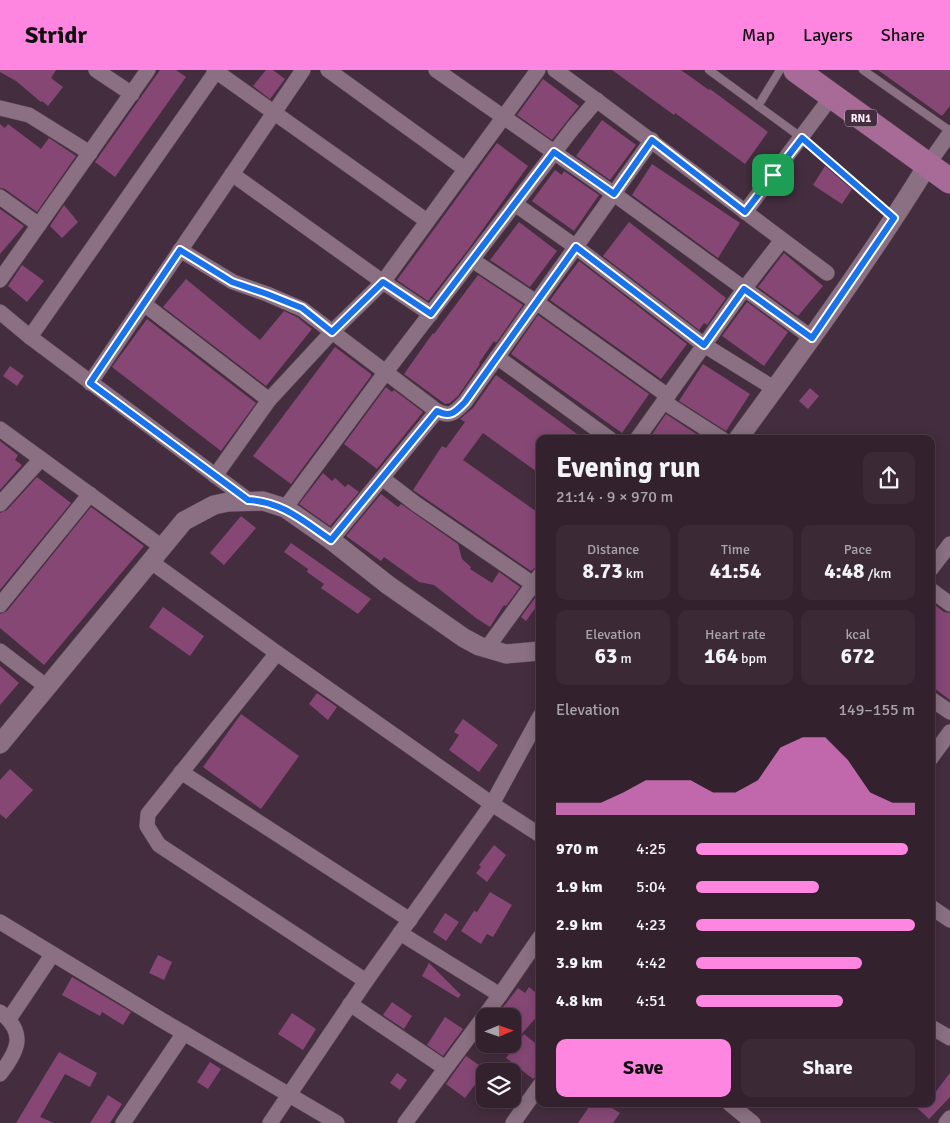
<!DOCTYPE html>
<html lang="en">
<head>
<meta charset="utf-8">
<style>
  body { margin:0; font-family:Signika,sans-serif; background:#3b2a36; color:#f1f3f6; height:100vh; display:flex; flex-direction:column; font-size:19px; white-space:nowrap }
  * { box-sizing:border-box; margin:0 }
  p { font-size:16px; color:#a9a4aa }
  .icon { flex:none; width:28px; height:28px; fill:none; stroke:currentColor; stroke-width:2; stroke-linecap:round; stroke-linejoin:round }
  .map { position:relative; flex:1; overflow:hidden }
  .panel { position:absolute; left:536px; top:365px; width:399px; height:672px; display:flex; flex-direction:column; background:#33222e; border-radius:10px; box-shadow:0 2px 12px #0003,0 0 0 1px #4e3f4a }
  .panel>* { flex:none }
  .needle { width:32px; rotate:88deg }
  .fabs { position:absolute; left:476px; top:938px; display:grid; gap:10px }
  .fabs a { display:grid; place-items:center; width:45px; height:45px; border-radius:10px; background:#33222e; box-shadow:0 2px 12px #0003,0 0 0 1px #4e3f4a; font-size:25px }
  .pin { position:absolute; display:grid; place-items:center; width:42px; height:42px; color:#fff; margin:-21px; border-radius:10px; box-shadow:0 2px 8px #0006 }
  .round { display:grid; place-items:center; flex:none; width:52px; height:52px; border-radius:10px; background:#3b2a36 }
  .summary { display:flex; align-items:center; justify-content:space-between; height:85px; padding:0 20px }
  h1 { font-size:28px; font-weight:700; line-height:38px }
  .metrics { display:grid; grid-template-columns:repeat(3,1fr); gap:8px; height:85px; padding:5px 20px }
  .metrics div { display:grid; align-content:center; border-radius:10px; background:#3b2a36; text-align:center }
  .metrics b { font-size:21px; font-weight:700 }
  .metrics small { font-size:14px; font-weight:400 }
  .metrics p { font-size:14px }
  .chart { height:140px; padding:10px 20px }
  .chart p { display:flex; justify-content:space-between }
  .chart svg { width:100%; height:90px; margin-top:5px; fill:#fe85e0; opacity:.7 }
  .primary-button { display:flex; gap:10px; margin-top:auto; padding:10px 20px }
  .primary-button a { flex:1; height:58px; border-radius:10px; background:#fe85e0; color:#111; font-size:20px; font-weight:700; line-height:58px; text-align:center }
  .primary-button a+a { background:#3b2a36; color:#f1f3f6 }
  ul { padding:0 20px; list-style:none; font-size:16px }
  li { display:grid; grid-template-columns:80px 60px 1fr; align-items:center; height:38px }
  li i { height:12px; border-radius:6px; background:#fe85e0 }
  header { display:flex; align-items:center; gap:30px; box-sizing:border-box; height:70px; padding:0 25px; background:#fe85e0; color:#111 }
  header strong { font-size:24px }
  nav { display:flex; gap:28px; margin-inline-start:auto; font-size:18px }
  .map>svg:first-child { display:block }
</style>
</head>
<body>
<header>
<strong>Stridr</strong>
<nav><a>Map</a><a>Layers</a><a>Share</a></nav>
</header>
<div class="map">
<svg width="950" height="1053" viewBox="0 0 950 1053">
  <rect width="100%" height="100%" fill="#442d3e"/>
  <g fill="#864775">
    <path d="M 0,0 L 56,0 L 51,8 L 63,17 L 48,36 L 42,31 L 41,32 L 16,11 L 0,2 Z"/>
    <path d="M 160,0 L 176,0 L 186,7 L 115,107 L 95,92 Z"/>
    <path d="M 266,0 L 273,0 L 285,9 L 270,29 L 253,16 Z"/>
    <path d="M 612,0 L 681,0 L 709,20 L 710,19 L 768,62 L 745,94 L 675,43 L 674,45 Z"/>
    <path d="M 878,0 L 950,0 L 950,36 L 942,46 Z"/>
    <path d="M 543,9 L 579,36 L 552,70 L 517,45 Z"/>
    <path d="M 602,50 L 636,75 L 610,110 L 576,86 Z"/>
    <path d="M 0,54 L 5,58 L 8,54 L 41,79 L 49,68 L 76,86 L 37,142 L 5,119 L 0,118 Z"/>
    <path d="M 497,73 L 528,96 L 470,177 L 428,231 L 397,210 Z"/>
    <path d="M 652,94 L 740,153 L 718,188 L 632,125 Z"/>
    <path d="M 825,96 L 852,119 L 842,134 L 813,115 Z"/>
    <path d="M 555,100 L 562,105 L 564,101 L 599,125 L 574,161 L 532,131 Z"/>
    <path d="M 64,135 L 78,152 L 62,168 L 50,156 Z"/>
    <path d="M 0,139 L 24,156 L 0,184 Z"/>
    <path d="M 519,152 L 557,181 L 530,217 L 490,190 Z"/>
    <path d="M 629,152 L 726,228 L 707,255 L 704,253 L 699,260 L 603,186 Z"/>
    <path d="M 784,183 L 823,216 L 798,246 L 758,217 Z"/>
    <path d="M 579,191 L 687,274 L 661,309 L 550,230 Z"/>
    <path d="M 22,195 L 44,211 L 27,232 L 8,216 Z"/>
    <path d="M 478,205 L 523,235 L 496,273 L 494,271 L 479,293 L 480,294 L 458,326 L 450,333 L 445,334 L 404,304 L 433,263 L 434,264 Z"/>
    <path d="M 186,209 L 260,270 L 284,241 L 297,247 L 312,259 L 266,316 L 163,237 Z"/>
    <path d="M 747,232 L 788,262 L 764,296 L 722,266 Z"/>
    <path d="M 538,245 L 649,324 L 622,363 L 511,284 Z"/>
    <path d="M 147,249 L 256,333 L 221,381 L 112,297 Z"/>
    <path d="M 335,277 L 371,304 L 371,306 L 291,414 L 253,386 Z"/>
    <path d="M 703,294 L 750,324 L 726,361 L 679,331 Z"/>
    <path d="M 10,296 L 24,306 L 17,316 L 3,306 Z"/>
    <path d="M 496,305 L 584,369 L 540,369 L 540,404 L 483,363 L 463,390 L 540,444 L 540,496 L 536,497 L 531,501 L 413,420 L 442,376 L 446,378 L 465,352 L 460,349 L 473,338 Z"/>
    <path d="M 386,317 L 392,322 L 394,320 L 423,342 L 377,399 L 344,374 Z"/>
    <path d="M 810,318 L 819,326 L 808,339 L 799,331 Z"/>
    <path d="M 666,344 L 704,369 L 649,369 Z"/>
    <path d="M 0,371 L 18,385 L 15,390 L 22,395 L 0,420 Z"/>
    <path d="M 323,403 L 332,411 L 335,408 L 345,417 L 348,414 L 359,422 L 330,456 L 299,434 Z"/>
    <path d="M 37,407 L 71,433 L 0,520 L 0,443 L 7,440 Z"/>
    <path d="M 381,424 L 398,437 L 401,434 L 458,474 L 462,489 L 471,497 L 470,499 L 492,513 L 499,502 L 520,517 L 506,536 L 504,535 L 490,557 L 476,548 L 434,515 L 419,512 L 384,487 L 381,491 L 346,466 Z"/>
    <path d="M 91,437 L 144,476 L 44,595 L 0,558 L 0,544 L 7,541 Z"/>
    <path d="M 241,446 L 256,458 L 224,495 L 210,483 Z"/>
    <path d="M 291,473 L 371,529 L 358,544 L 321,518 L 324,514 L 307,502 L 308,499 L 284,482 Z"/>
    <path d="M 540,521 L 540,532 L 526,551 L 521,547 Z"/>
    <path d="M 931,532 L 944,542 L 950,543 L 950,630 L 931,616 Z"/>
    <path d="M 163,537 L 204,566 L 190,586 L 149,557 Z"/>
    <path d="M 0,596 L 19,613 L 0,635 Z"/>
    <path d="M 317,623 L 337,637 L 328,650 L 309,634 Z"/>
    <path d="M 241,644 L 299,686 L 261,739 L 203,697 Z"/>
    <path d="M 463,649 L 498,675 L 479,702 L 449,680 L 459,665 L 454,662 Z"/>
    <path d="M 10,699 L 33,720 L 6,749 L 0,744 L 0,710 Z"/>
    <path d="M 494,775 L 506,785 L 487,812 L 476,803 L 481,797 L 479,795 Z"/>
    <path d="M 490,822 L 512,835 L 493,867 L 487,864 L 481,874 L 461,861 L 474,841 L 477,842 Z"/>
    <path d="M 445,843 L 459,852 L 446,871 L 433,862 Z"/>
    <path d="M 158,885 L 172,892 L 164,910 L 149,903 Z"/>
    <path d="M 429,893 L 461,925 L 458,928 L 422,906 Z"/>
    <path d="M 72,907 L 131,942 L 123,955 L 102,942 L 100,946 L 62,925 Z"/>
    <path d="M 529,917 L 540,926 L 540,943 L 519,967 L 512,962 L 512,946 L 496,946 L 518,918 L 525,923 Z"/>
    <path d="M 392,932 L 412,946 L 404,959 L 383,945 Z"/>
    <path d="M 292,943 L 316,959 L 303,980 L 278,964 Z"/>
    <path d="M 445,947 L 463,959 L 443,986 L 427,975 Z"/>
    <path d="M 524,964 L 540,977 L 540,1002 L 533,1009 L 506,988 Z"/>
    <path d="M 59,982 L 97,1003 L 90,1017 L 65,1004 L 40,1047 L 54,1053 L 16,1053 Z"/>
    <path d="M 466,986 L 486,1000 L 465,1028 L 446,1014 Z"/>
    <path d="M 210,992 L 221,999 L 208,1019 L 197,1012 Z"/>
    <path d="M 397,1003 L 407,1010 L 400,1020 L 390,1013 Z"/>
    <path d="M 950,1003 L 950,1027 L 929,1049 L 913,1034 L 931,1034 L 931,1028 Z"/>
    <path d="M 108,1025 L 122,1034 L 110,1053 L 90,1053 Z"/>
    <path d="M 591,1034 L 605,1034 L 620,1043 L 613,1053 L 578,1053 Z"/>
  </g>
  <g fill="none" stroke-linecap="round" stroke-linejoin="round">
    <g stroke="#5d4a57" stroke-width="9">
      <g id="service">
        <path d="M 709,0 L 802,68 L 893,147"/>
        <path d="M 863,0 L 950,61"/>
        <path d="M 758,36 L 780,0"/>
      </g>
    </g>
    <g stroke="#5d4a57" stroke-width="16">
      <g id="minor">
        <path d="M 96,0 L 132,24"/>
        <path d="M 214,0 L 427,151"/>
        <path d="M 328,0 L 465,99"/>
        <path d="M 436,0 L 614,124 L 812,268"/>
        <path d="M 555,0 C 647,66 736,136 827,203"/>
        <path d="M 0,38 L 29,45 L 90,83"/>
        <path d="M 927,96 L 950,63"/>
        <path d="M 232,104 L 383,212 L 431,244"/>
        <path d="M 0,127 L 39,155"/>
        <path d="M 515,134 L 576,177 L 704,275 L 775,319"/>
        <path d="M 745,142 L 832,26"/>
        <path d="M 180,180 L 233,212 L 267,224 L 302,239 L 437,341 C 451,348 455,342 465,332 L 652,70"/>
        <path d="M 472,190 L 536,232 L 668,326"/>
        <path d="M 0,210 L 148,0"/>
        <path d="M 144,234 L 269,330"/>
        <path d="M 0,242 L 30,267 L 248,430"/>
        <path d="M 30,267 L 217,0"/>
        <path d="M 497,287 L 610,369"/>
        <path d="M 90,313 L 303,0"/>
        <path d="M 664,332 L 722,369"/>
        <path d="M 0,359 L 162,477"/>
        <path d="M 637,369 L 744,219 L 782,170"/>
        <path d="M 215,406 L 269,330 L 332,262 L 383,212 L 538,0"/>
        <path d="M 382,408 L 416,434 L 533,514"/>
        <path d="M 0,434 L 41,389"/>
        <path d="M 285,438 L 385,303 L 573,58 L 597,30"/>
        <path d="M 331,470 L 437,341"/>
        <path d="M 150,491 L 277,583 L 148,744 L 147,756 L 159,775 L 366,911"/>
        <path d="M 931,499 L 950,474"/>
        <path d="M 931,520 L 950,534"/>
        <path d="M 0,535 L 90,424"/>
        <path d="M 487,578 L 540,505"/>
        <path d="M 0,581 L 47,617"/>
        <path d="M 277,583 L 492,734 L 540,765"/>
        <path d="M 931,629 L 950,642"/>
        <path d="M 931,688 L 950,662"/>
        <path d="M 181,702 L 410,850"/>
        <path d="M 931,837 L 950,850"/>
        <path d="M 0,852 L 160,949 L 337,1053"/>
        <path d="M 400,863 L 500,925"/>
        <path d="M 350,934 L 445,998"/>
        <path d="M 0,942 C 27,963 18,981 0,1004"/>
        <path d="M 9,949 L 52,885"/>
        <path d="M 931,957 L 950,968"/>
        <path d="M 730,1034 L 753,1053"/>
        <path d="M 123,1053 L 184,963"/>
        <path d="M 270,1053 L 366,911 L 492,734 L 540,646"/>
        <path d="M 405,1053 L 500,925 L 540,867"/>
        <path d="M 513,1053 L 540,1015"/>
        <path d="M 946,1053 L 950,1048"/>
      </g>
    </g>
    <g stroke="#5d4a57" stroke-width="20">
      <g id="tertiary">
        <path d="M 738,369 C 804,279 869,190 927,96"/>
        <path d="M 0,674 L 184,451 L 214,435 L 228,432 L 263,431 L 285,438 L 331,470 L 388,515 L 464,568 L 479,576 L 506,584 L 540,581"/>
      </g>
    </g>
    <g stroke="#5d4a57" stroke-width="26">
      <path id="trunk" d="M 796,0 L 950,111"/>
    </g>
    <use href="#service" stroke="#8a7082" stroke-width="8"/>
    <use href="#minor" stroke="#8a7082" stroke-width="15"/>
    <use href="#tertiary" stroke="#8a7082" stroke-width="19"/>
    <use href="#trunk" stroke="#a86a97" stroke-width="25"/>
  </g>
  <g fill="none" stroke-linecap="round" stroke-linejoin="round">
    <g stroke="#fff" stroke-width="10">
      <path id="route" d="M 802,68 L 894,148 L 812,268 L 744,219 L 704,275 L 576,177 L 465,332 C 455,342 451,348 437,341 L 331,470 C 303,451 283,432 248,430 L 90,313 L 180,180 L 232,212 L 267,224 L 302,238 L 332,262 L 383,212 L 431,244 L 554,82 L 614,124 L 652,70 L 745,142 Z"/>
    </g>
    <use href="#route" stroke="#1a73e8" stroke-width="6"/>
  </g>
  <g text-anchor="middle" stroke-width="5" stroke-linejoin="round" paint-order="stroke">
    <rect fill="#442d3e" stroke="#c7b6c2" stroke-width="1" x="845" y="39.5" width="32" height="17" rx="4"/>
    <g font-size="11" font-weight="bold" fill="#fff0fa">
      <text x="861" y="52">RN1</text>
    </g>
  </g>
</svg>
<div class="fabs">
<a><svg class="needle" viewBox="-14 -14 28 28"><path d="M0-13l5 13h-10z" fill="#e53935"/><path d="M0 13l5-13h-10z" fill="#a9a4aa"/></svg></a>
<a><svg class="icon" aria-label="layers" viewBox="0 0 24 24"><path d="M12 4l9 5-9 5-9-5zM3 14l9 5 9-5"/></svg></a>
</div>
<div class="pin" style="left:773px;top:105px;background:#1e9e55"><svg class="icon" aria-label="arrive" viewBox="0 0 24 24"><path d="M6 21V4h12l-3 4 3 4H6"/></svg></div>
<section class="panel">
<div class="summary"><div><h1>Evening run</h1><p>21:14 · 9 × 970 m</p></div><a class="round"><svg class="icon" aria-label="share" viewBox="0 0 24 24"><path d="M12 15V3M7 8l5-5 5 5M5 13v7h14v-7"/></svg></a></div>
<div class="metrics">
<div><p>Distance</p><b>8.73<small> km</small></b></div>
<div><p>Time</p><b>41:54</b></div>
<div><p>Pace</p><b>4:48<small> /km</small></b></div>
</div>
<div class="metrics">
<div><p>Elevation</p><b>63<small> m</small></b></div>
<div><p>Heart rate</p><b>164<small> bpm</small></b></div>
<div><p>kcal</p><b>672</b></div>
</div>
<div class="chart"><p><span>Elevation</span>149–155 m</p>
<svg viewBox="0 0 160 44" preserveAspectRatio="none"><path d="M0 44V38L10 38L20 38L30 33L40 27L50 27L60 27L70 33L80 33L90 27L100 11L110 6L120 6L130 17L140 33L150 38L160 38V44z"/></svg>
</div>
<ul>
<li><b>970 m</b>4:25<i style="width:97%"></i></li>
<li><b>1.9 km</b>5:04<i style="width:56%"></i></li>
<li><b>2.9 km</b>4:23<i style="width:100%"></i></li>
<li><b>3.9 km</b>4:42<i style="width:76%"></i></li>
<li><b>4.8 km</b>4:51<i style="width:67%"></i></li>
</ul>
<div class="primary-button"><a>Save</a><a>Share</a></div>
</section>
</div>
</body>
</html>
